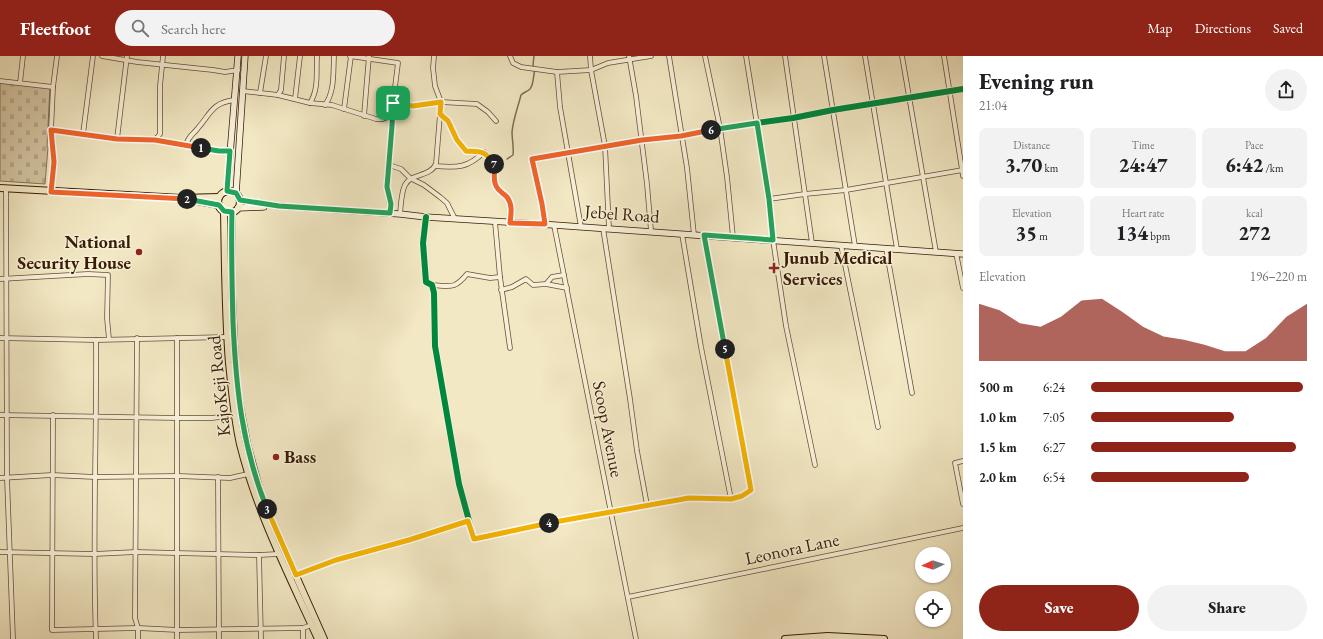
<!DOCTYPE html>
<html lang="en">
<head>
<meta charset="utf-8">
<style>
  body { margin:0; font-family:"EB Garamond",serif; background:#f2f2f2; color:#202124; height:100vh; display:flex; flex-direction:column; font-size:15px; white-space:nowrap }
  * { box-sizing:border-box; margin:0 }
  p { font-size:13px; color:#757577 }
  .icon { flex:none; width:22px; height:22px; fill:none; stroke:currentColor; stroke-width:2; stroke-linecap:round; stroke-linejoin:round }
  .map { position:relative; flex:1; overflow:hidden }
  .sheet { display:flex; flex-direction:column; background:#fff; width:360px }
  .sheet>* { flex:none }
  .needle { width:26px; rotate:266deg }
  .controls { position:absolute; left:915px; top:491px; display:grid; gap:8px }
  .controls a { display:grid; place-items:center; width:36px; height:36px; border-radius:50%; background:#fff; box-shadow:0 1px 3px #0004; font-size:20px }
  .pin { position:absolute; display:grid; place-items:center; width:34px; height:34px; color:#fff; margin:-17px; border-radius:8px; box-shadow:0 2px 6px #0006 }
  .km { position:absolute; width:20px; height:20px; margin:-10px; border-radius:50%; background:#222; color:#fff; font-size:11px; line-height:20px; text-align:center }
  .round { display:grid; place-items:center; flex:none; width:42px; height:42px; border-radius:21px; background:#f2f2f2 }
  .overview { display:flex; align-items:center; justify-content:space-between; height:68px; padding:0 16px }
  h1 { font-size:22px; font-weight:800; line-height:30px }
  .figures { display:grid; grid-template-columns:repeat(3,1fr); gap:6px; height:68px; padding:4px 16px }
  .figures div { display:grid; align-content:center; border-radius:8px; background:#f2f2f2; text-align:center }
  .figures b { font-size:20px; font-weight:800 }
  .figures small { font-size:11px; font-weight:400 }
  .figures p { font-size:11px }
  .chart { height:112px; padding:8px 16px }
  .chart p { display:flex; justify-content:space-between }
  .chart svg { width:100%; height:72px; margin-top:4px; fill:#8f2418; opacity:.7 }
  .button { display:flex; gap:8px; margin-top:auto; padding:8px 16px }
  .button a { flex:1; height:46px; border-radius:24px; background:#8f2418; color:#fff; font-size:16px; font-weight:800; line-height:46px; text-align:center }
  .button a+a { background:#f2f2f2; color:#202124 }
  ul { padding:0 16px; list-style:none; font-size:13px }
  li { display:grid; grid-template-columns:64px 48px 1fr; align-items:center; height:30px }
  li i { height:10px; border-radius:5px; background:#8f2418 }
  header { display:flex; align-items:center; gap:24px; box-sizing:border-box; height:56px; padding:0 20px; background:#8f2418; color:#fff }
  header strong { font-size:19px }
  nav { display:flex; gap:22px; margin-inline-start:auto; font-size:14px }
  .search { width:280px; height:36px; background:#f2f2f2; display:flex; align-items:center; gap:10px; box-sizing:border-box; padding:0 14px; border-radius:22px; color:#757577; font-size:15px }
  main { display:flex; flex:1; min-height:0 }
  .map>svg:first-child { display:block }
</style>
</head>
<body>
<header>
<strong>Fleetfoot</strong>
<div class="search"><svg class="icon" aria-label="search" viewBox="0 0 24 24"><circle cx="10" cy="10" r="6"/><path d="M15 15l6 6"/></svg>Search here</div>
<nav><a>Map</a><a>Directions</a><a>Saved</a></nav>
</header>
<main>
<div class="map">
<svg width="963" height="583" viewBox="0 0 963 583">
  <defs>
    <pattern id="cemetery-stones" width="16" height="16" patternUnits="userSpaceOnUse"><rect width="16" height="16" fill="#d3c5a3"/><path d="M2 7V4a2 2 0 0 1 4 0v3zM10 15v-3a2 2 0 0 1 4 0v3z" fill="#b6a98b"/></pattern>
  </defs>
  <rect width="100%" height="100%" fill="#f2e8c3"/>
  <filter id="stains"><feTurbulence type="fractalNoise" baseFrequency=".005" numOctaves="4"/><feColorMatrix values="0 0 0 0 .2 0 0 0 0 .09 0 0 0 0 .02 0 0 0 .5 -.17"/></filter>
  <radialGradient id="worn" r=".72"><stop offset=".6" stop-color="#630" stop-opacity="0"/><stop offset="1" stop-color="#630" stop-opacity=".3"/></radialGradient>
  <path fill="url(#cemetery-stones)" stroke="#867054" d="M 0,27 L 50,30 L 47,91 L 48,91 L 45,128 L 0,125 Z"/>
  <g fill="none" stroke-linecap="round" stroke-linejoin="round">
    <path stroke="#826d50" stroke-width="1.5" d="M 507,103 L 513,99 C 514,91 512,84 512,76 C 513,64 518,51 521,39 C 524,36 527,36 530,33 C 534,28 533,20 535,13 L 533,9 L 534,0"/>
    <g stroke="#674f34" stroke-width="5.5">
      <g id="minor">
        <path d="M 102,0 L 137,6 L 213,14 L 225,16 L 238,14"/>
        <path d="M 510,0 L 513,7 L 521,11 L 557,16"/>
        <path d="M 590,0 L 591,14 L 605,90 L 609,173"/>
        <path d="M 629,0 L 636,40 L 647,128 L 651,175"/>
        <path d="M 669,0 L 687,112 L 694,179"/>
        <path d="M 705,0 L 720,72 L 727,121 L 733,181"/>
        <path d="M 746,0 L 769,143 L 773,184 L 786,270 L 815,409"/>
        <path d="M 785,0 L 812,187"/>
        <path d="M 824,0 L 855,190"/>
        <path d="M 865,0 L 897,193"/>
        <path d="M 902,0 L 936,196"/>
        <path d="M 944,0 L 963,120"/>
        <path d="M 0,25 L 53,31"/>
        <path d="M 20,27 L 23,0"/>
        <path d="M 242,35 L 278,39 L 310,47 L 332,49 L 376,63 C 384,64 388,62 392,55 L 398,7 L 350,0"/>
        <path d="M 260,37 L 266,0"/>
        <path d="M 278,39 L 281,34 L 284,0"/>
        <path d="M 295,43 L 300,0"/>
        <path d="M 310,47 C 319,33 316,16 317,0"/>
        <path d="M 393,47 L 413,50 L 441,46 L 477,48 L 488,56 L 496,65"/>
        <path d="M 325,49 C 335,35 333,17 334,0"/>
        <path d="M 344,53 L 351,0"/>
        <path d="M 440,58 L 448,65 L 457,84 L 466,95 L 484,96 C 500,108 490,114 495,128 C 497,134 500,136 505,140 C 513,146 511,157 510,167"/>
        <path d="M 364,60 L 369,0"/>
        <path d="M 51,74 L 117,83 L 155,84 L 219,95 L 230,95"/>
        <path d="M 83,78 L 93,0"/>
        <path d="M 117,83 L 127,0"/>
        <path d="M 155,84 L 160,78 L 160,30 L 163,0"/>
        <path d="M 186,89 C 189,79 192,80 198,72 C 211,57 212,47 234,44"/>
        <path d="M 389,109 L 401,113 L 410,122 L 424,129 L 440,141 L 447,147 L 455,163"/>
        <path d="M 435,110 C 457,112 468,112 484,96"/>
        <path d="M 6,133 L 7,422 L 13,583"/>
        <path d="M 51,135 L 54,106 L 51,74 L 53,31 L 57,0"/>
        <path d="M 769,143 L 805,138 L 846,134 L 963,114"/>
        <path d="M 390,157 C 391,146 387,139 388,130 C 388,105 393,80 392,56"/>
        <path d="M 400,158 C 401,149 401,137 405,129 C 411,117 430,121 436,108 L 441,46 L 435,30 L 433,12 L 434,0"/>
        <path d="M 426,161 L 423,187 L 426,226 L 432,229 L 434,237 L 435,290 L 459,428 L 474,483 L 543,468 L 689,442 L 731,443 L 742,440 L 751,434 L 704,179"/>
        <path d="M 495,166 L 500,221 L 510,292"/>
        <path d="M 545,168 L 542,148 L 532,103 L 642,84 L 681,80 L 720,72 L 793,62 L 833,54 L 963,33"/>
        <path d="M 554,169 L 636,583"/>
        <path d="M 581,171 L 560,51 L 557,16 L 591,14 L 608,7 L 651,0"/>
        <path d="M 603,172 L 630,343 L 637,395 L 647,449"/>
        <path d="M 682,178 L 701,291 L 731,443"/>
        <path d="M 841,189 L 878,371"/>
        <path d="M 886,192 L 912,337"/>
        <path d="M 956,197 L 963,232"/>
        <path d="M 0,223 L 88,218 L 108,219 L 107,262 L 109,283"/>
        <path d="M 546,228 L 552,221 L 564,219"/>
        <path d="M 432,229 C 450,230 454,234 467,218 L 490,222 L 500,221"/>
        <path d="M 501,234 L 512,231 L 526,223 L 533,229 L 546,228 L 567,232"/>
        <path d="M 0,282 L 96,284 L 227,281"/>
        <path d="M 137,282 L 135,562 L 138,572 L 138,583"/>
        <path d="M 177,282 L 177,583"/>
        <path d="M 96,284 C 97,384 92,483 96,583"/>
        <path d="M 0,359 L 178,362 L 212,362 L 235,359"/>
        <path d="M 53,359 L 52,574 L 138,572 L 178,574 L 303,572"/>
        <path d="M 963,405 L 955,407 L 963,448"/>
        <path d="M 218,421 L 219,583"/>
        <path d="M 0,422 L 52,419 L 95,421 L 178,420 L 230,422 L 248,418"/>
        <path d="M 0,496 L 94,498 L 136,496 L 259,499 L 278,498"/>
        <path d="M 259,499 L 261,583"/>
        <path d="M 296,519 L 336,504 L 409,484 L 468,465"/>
        <path d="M 628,541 L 963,472"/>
        <path d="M 303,583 L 303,572 L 312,569"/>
      </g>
    </g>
    <g stroke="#391c04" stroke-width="7">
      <g id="secondary">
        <path d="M 227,135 L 238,0"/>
        <path d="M 236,137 L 245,0"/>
        <path d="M 240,144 L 279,150 L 400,158 L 426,161 L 554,169 L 963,198"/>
        <path d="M 238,152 L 264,151"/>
      </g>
    </g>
    <g stroke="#391c04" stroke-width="8">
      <g id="primary">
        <path d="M 0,132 L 181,142"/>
        <circle cx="229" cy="146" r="11"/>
        <path d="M 219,149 L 181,142 L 219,141"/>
        <path d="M 224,155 C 225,206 225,257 229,307 C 232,334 234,362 240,388 C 257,457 289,519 318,583"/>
        <path d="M 232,156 L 231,215 L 235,311 L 237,335 L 247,388 L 261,439 L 276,475 L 324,583"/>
        <path d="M 785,583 L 828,580 L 884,583"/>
      </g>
    </g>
    <use href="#minor" stroke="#f7f0d8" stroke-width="4"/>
    <use href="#secondary" stroke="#f7f0d8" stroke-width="5.5"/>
    <use href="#primary" stroke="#f2e8c3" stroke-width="6"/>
    <g stroke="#f7f0d8" stroke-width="8">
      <g id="cycleway">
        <path d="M 426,161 L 423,187 L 426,226 L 432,229 L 434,237 L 435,290 L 459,428 L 474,483 L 543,468 L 689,442 L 731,443 L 742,440 L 751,434 L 704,179"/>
        <path d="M 545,168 L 542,148 L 532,103 L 642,84 L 681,80 L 720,72 L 793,62 L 833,54 L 963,33"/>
      </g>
    </g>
    <use href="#cycleway" stroke="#00873e" stroke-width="6"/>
  </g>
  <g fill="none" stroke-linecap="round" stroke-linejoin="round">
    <g stroke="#fff" stroke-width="8">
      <path id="split-1" d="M 201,92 L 219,95 L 230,95 L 227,135 L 236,137 L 240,144 L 279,150 L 390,157 L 391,148 L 387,131 L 392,70 L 393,47"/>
    </g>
    <g stroke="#fff" stroke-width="8">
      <path id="split-2" d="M 187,143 L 51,136 L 54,106 L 51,74 L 117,83 L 155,84 L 201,92"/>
    </g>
    <g stroke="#fff" stroke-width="8">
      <path id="split-3" d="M 187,143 L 219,149 L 224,155 L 232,156 C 231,193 232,229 233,266 C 236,333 242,390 267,453"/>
    </g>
    <g stroke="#fff" stroke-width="8">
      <path id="split-4" d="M 267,453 L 296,519 L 336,504 L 409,484 L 468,465 L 474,483 L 549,467"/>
    </g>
    <g stroke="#fff" stroke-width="8">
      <path id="split-5" d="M 549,467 L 689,442 L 731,443 L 742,440 L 751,434 L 725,293"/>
    </g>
    <g stroke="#fff" stroke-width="8">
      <path id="split-6" d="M 711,74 L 757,67 L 769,143 L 773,184 L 704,179 L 725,293"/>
    </g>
    <g stroke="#fff" stroke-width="8">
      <path id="split-7" d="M 494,108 C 496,113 493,120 495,127 C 497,135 502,136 507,141 C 513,149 511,158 510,167 L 545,168 L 542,148 L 532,103 L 642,84 L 681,80 L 711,74"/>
    </g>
    <g stroke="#fff" stroke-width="8">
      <path id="split-8" d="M 393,47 L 413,50 L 441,46 L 440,58 L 448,65 L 457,84 L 466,95 C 482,96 484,94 494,108"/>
    </g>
    <use href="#split-1" stroke="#22a559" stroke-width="5"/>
    <use href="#split-2" stroke="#f0652b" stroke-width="5"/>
    <use href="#split-3" stroke="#22a559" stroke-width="5"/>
    <use href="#split-4" stroke="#f5b400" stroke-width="5"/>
    <use href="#split-5" stroke="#f5b400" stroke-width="5"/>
    <use href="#split-6" stroke="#22a559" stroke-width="5"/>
    <use href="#split-7" stroke="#f0652b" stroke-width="5"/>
    <use href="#split-8" stroke="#f5b400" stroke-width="5"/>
  </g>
  <g fill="#8f2418" stroke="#f7f0d8" stroke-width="1.5">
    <circle cx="139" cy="196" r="4"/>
    <path d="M772 206h4v4h4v4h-4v4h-4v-4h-4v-4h4z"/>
    <circle cx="276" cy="401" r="4"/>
  </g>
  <g text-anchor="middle" stroke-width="3" stroke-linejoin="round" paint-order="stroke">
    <g font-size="18" fill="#391c04" stroke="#f7f0d8">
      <text transform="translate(622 158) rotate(4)" y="6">Jebel Road</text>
      <text transform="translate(219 330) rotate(-96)" y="6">KajoKeji Road</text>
      <text transform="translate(608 373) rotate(79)" y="6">Scoop Avenue</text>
      <text transform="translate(792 493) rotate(-12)" y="6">Leonora Lane</text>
    </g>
    <g font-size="18" font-weight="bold" fill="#391c04" stroke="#f7f0d8" text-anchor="start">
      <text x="131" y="192" text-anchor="end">National<tspan x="131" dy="21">Security House</tspan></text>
      <text x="783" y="208">Junub Medical<tspan x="783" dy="21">Services</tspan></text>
      <text x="284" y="407">Bass</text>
    </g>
  </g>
  <rect width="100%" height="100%" filter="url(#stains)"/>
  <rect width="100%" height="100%" fill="url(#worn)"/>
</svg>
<div class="controls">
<a><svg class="needle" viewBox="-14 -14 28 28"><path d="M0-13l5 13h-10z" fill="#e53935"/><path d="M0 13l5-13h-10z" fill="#757577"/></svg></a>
<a><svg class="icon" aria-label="locate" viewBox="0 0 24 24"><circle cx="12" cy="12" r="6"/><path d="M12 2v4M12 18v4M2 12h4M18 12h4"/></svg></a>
</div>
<div class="pin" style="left:393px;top:47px;background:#1e9e55"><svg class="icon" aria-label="arrive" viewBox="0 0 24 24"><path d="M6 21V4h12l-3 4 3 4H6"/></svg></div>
<b class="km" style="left:201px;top:92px">1</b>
<b class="km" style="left:187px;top:143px">2</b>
<b class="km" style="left:267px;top:453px">3</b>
<b class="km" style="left:549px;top:467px">4</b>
<b class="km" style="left:725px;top:293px">5</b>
<b class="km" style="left:711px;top:74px">6</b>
<b class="km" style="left:494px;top:108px">7</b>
</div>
<section class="sheet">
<div class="overview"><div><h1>Evening run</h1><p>21:04</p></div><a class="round"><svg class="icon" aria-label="share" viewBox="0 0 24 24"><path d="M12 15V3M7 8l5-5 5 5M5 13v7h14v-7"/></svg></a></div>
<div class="figures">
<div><p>Distance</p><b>3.70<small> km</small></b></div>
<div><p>Time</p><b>24:47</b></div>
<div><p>Pace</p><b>6:42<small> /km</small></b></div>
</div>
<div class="figures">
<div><p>Elevation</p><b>35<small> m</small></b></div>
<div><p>Heart rate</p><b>134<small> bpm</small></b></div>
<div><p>kcal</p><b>272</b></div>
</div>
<div class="chart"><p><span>Elevation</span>196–220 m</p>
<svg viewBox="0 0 160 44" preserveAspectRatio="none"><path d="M0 44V9L10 13L20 21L30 23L40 17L50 7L60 6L70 14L80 23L90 29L100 31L110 34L120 38L130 38L140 30L150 17L160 9V44z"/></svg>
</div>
<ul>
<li><b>500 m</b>6:24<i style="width:98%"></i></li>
<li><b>1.0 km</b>7:05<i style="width:66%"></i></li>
<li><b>1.5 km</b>6:27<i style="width:95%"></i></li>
<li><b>2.0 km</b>6:54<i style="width:73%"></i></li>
</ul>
<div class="button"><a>Save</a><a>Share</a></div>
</section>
</main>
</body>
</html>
